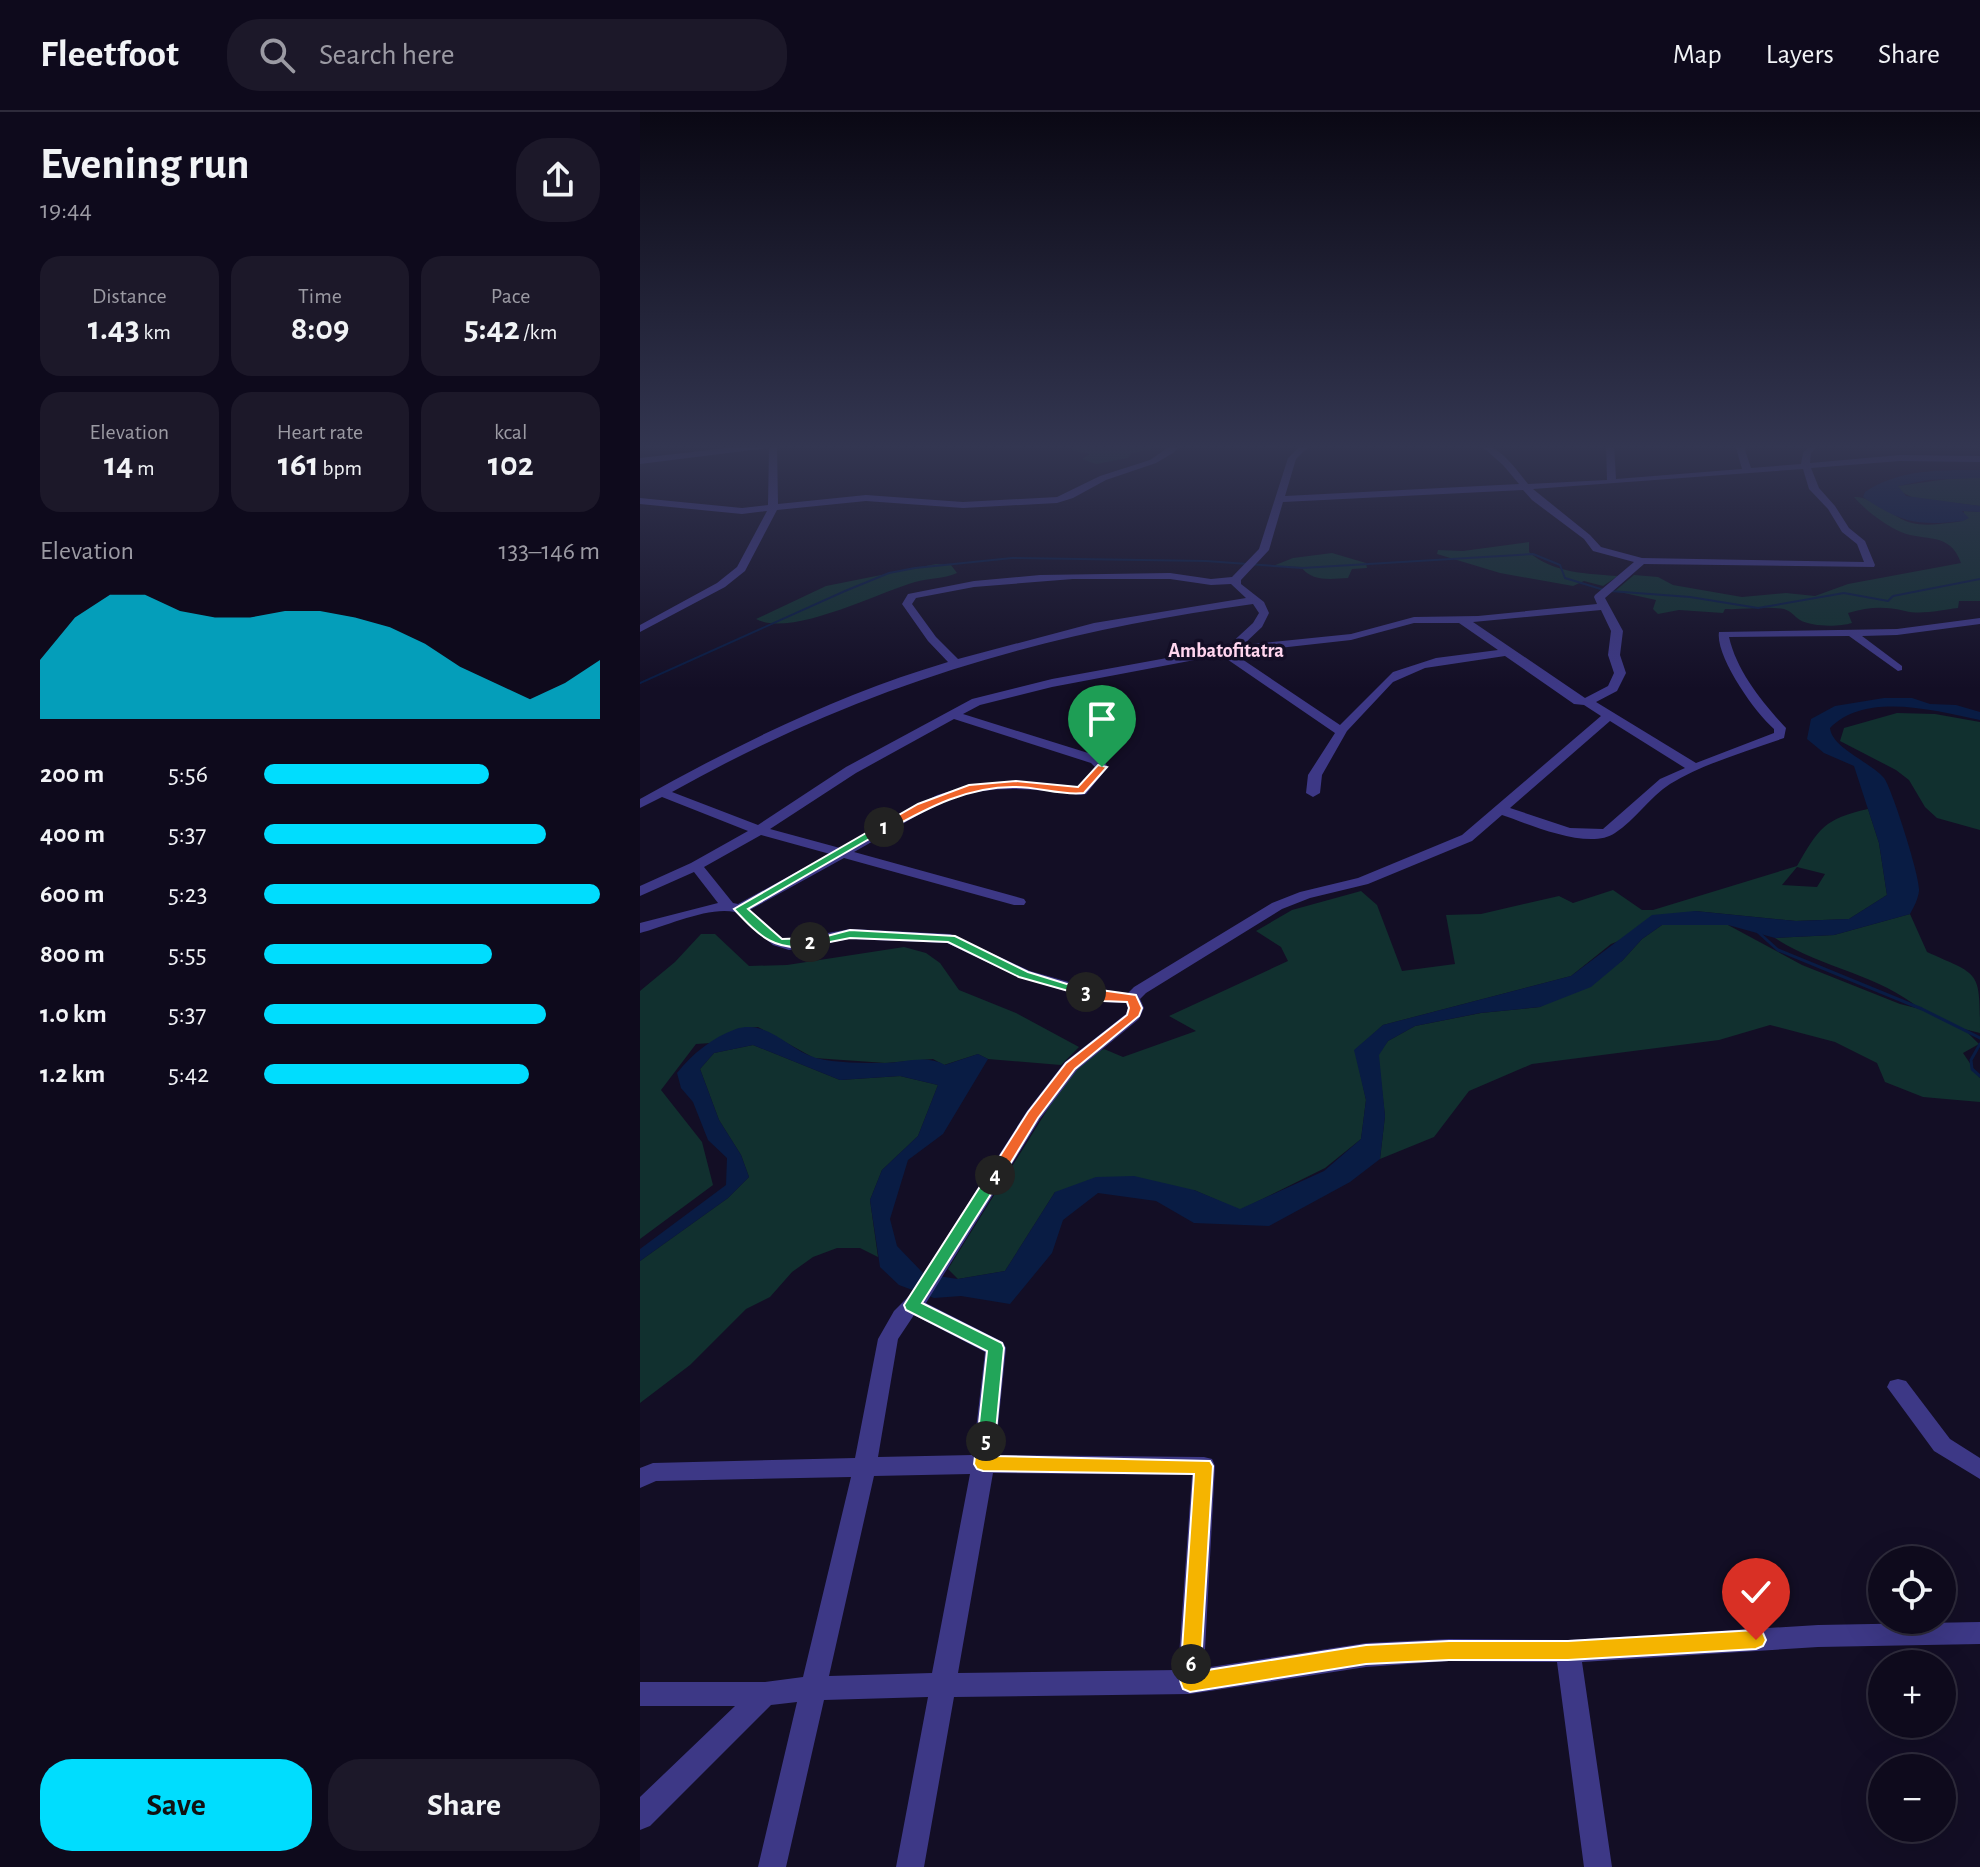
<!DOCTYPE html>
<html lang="en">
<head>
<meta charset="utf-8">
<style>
  body { margin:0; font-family:"Alegreya Sans",sans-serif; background:#1c1829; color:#f1f3f6; height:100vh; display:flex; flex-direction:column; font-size:30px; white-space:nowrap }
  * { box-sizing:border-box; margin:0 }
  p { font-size:26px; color:#9b9aa3 }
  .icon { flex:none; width:44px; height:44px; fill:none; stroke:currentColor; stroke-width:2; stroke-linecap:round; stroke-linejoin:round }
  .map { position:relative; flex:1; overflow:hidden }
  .details { display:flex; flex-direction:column; background:#0e0a1c; width:640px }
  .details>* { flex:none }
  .fabs { position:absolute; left:1228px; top:1434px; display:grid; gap:16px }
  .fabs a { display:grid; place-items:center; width:88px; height:88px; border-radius:50%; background:#0e0a1c; box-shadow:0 8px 32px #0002,0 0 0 2px #2e2b3b; font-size:40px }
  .pin { position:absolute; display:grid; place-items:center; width:68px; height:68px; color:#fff; margin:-82px -34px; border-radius:50% 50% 50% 0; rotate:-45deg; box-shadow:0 0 8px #0007 }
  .pin .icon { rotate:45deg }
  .km { position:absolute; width:40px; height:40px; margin:-20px; border-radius:50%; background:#222; color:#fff; font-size:22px; line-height:40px; text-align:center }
  .round { display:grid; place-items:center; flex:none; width:84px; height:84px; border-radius:32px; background:#1c1829 }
  .summary { display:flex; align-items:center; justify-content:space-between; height:136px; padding:0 40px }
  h1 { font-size:44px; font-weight:600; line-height:60px }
  .stats { display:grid; grid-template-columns:repeat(3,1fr); gap:12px; height:136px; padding:8px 40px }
  .stats div { display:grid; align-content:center; border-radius:20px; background:#1c1829; text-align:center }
  .stats b { font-size:34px; font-weight:600 }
  .stats small { font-size:22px; font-weight:400 }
  .stats p { font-size:22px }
  .chart { height:224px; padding:16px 40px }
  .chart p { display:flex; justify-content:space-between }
  .chart svg { width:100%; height:144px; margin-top:8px; fill:#00ddfe; opacity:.7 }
  .cta { display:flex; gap:16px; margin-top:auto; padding:16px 40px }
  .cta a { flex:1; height:92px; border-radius:32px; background:#00ddfe; color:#111; font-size:32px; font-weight:600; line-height:92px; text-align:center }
  .cta a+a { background:#1c1829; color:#f1f3f6 }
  ul { padding:0 40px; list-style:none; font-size:26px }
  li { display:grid; grid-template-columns:128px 96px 1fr; align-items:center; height:60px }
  li i { height:20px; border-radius:10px; background:#00ddfe }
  header { display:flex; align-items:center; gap:48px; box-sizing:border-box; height:112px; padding:0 40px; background:#0e0a1c; border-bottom:2px solid #2e2b3b }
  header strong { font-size:38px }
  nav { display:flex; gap:44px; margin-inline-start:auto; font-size:28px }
  .search { width:560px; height:72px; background:#1c1829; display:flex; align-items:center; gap:20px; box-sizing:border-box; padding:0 28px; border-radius:32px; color:#9b9aa3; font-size:30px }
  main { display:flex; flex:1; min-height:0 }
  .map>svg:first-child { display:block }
</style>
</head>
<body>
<header>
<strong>Fleetfoot</strong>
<div class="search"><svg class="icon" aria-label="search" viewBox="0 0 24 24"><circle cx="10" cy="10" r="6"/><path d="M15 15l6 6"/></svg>Search here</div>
<nav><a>Map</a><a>Layers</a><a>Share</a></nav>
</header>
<main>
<section class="details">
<div class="summary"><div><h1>Evening run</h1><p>19:44</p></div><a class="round"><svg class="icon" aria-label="share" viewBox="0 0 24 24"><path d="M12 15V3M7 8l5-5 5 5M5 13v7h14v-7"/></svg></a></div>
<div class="stats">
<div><p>Distance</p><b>1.43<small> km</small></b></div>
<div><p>Time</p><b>8:09</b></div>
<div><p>Pace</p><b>5:42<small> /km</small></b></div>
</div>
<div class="stats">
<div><p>Elevation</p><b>14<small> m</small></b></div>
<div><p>Heart rate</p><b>161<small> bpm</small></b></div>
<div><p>kcal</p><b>102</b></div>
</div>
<div class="chart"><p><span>Elevation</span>133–146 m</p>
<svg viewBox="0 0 160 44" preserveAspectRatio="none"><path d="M0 44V26L10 13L20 6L30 6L40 11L50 13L60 13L70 11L80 11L90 13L100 16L110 21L120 28L130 33L140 38L150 33L160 26V44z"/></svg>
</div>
<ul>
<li><b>200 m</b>5:56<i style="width:67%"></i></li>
<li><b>400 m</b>5:37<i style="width:84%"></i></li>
<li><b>600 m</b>5:23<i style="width:100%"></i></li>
<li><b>800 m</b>5:55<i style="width:68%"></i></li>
<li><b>1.0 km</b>5:37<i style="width:84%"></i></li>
<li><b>1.2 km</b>5:42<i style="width:79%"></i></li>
</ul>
<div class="cta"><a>Save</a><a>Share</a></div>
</section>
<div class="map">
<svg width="1340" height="1755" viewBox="0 0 1340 1755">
  <rect width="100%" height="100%" fill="#130e25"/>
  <g fill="#11302f" fill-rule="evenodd">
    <path d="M 445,332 L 492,335 L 504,332 L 512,337 L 492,341 L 488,346 L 456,352 L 442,347 L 450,342 L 434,339 L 431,335 Z"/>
    <path d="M 1321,365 L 1340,366 L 1340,394 L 1274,386 L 1257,378 L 1258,374 Z"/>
    <path d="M 1214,385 C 1233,384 1252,406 1272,411 C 1288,415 1307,411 1323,409 L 1324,399 L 1340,400 L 1340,489 L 1319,489 L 1318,496 C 1302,498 1281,503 1265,499 C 1244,494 1229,495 1208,501 L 1212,511 C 1199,515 1172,515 1160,508 C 1154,504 1151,499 1144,497 C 1126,494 1103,498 1085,497 L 1083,501 L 1039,498 L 1018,502 L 1013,497 L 1016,488 L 975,479 L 994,463 L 1018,465 L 1033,473 L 1102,485 L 1146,481 L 1175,484 L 1208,472 L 1321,451 C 1310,419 1285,430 1261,420 C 1245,413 1226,399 1214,385 Z"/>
    <path d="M 889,430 L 889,440 C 912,461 948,462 978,464 L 963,474 L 944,469 L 933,474 L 860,461 L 797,442 L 798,438 L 823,439 Z"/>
    <path d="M 692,441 L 726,451 L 727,456 L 712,457 L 708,466 C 691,467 672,470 661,455 L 633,454 L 653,446 Z"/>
    <path d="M 296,452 L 311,453 L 317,461 C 303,467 289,466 275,470 C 237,481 150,526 116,507 L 186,474 Z"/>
    <path d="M 1257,601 L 1295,602 L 1340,610 L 1340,718 L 1297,706 L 1285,695 L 1269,668 L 1256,658 L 1200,629 L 1204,616 Z"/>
    <path d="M 1228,697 L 1239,731 L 1247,783 L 1209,807 L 1156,809 L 1055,799 L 971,832 L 931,864 L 743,913 L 715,938 L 726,988 L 721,1027 L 685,1056 L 600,1098 L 554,1078 L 415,1080 L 365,1159 L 318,1167 L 308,1157 L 424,971 L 445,945 L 464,937 L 483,945 L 556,919 L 529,904 L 648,849 L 641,835 L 616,819 L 652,798 L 721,779 L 737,793 L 762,859 L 815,852 L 806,803 L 841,802 L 919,784 L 933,791 L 973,778 L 1002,798 L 1013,798 L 1157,754 C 1179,716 1184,707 1228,697 ZM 1157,755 L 1185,762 L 1177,775 L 1142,773 Z"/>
    <path d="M 1270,802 L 1287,840 C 1340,864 1340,857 1340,921 L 1324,917 L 1339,932 L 1323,941 L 1340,966 L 1340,990 L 1283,985 L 1245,970 L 1237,951 L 1195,930 L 1130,913 L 1079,928 L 892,952 L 829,979 L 794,1025 L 740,1047 L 745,1004 L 738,943 L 748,929 L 775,914 L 841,901 L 900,895 L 982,849 L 1002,827 L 1022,813 L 1088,813 L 1162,853 L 1260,892 L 1280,897 C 1240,863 1179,855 1135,826 L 1194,823 Z"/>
    <path d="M 61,822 L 75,822 L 109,854 L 147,853 L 264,835 L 286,841 L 300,851 L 319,878 L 376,901 L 439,935 L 421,953 L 348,947 L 338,942 L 304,953 L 293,947 L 246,951 L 174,946 L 118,915 L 97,917 L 71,931 L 56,932 L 21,978 L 62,1030 L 73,1073 L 0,1127 L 0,879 L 35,850 Z"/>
    <path d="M 113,933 L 200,968 L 260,964 L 298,973 L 278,1024 L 242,1058 L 230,1088 L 238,1145 L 220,1136 L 197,1136 L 173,1145 L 152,1160 L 130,1185 L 106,1197 L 50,1253 L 0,1291 L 0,1149 L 88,1086 L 109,1065 L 101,1043 L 79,1008 L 60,957 L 74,941 Z"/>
  </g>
  <g fill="#091c44">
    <path d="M 1340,358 L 1340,366 L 1288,368 L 1258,374 L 1266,384 L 1340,394 L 1340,400 L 1322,399 L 1329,406 L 1323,409 C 1278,414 1261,411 1223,385 L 1225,380 C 1259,357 1300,358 1340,358 Z"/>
    <path d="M 1244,586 L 1272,586 L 1290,592 L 1316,593 L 1340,600 L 1340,608 C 1296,599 1226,579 1190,616 C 1192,636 1229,649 1244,666 C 1251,674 1281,767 1279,779 C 1278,787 1274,795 1270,802 L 1194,823 L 1135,826 L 1088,813 L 1022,813 L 1002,827 L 982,849 L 951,875 L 900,895 L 840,901 L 775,914 L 748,929 L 739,943 L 745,1004 L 740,1047 L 710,1070 L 629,1114 L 554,1111 L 516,1089 L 458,1081 L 423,1108 L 412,1141 L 370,1192 L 321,1184 L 294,1186 L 259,1173 L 240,1155 L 230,1088 L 242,1058 L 278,1024 L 298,973 L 260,964 L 200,968 L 113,933 L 74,941 L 60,957 L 79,1008 L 101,1043 L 109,1065 L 88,1086 L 0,1149 L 0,1137 L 86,1073 L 87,1046 L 68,1028 L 53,990 L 41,976 L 37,961 C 52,942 73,925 96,917 C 128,907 148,938 176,946 C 196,951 223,951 244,951 C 265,951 285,942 305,953 L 338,942 L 348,947 L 303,1022 L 268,1048 L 250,1107 L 257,1134 L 284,1162 L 318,1167 L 365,1159 L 415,1080 L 456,1065 L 494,1064 L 554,1078 L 600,1097 L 684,1059 L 721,1027 L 726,988 L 714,938 L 743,913 L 931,864 L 1012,803 L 1055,799 L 1156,809 L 1209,807 L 1247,783 L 1239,731 L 1214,654 L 1184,641 L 1167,627 L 1171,607 L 1195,594 Z"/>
  </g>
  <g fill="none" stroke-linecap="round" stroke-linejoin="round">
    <g stroke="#091c44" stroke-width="2">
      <path d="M 970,479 L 1050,485 L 1118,496 L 1204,481 L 1248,489 L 1253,484 L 1340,467"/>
      <path d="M 0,571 L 205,479 L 249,461 L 275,456 L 372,446 L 566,449 L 662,456 L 893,442 L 920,453 L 925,466 L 964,478"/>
    </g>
    <g stroke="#091c44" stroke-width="3">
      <path d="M 1118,820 L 1138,838 L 1282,897 L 1340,926"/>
      <path d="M 1340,932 L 1331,948 L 1332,957 L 1340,964"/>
    </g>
    <g fill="#3d3886" fill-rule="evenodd">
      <path d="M 121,332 L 144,332 L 137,335 L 138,392 L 226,383 L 323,390 L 417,385 L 460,364 L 510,348 L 533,332 L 542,332 L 533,341 L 516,351 L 466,368 L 433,386 L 417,391 L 323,396 L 226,389 L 137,398 L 105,459 L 85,475 L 0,520 L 0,513 L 77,471 L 97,455 L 127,399 L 102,402 L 0,392 L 0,386 L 102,396 L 128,393 L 129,336 L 0,352 L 0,346 Z"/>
      <path d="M 341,332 L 391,332 L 387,335 L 345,335 Z"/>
      <path d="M 662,332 L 671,332 L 656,347 L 645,384 L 879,372 L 863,353 L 839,332 C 859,332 876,357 888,372 L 967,368 L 966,332 L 974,332 L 976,367 L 1102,357 L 1095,332 L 1103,332 L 1111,356 L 1161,352 L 1163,341 L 1171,332 L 1179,332 L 1171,341 L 1170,351 L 1260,343 L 1340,344 L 1340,350 L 1260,349 L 1171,356 L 1179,376 L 1195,394 L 1209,416 L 1225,429 L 1235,453 L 1234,455 L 1004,452 L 965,486 L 983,519 L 980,543 L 986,561 L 977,579 L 956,590 L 1056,651 L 1134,621 L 1134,617 C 1115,601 1075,544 1079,520 L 1257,517 L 1340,506 L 1340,512 L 1257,523 L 1222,524 L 1262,554 L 1262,558 L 1258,559 L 1209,524 L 1089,525 C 1097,560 1123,591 1146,616 L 1144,626 C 1107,639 1065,651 1030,672 C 1010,685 995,708 975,721 C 949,739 889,712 862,703 L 832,729 L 728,772 L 670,786 L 642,797 L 506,881 L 500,887 L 504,896 L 499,907 L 437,958 L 400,1007 L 286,1191 L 363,1230 L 366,1236 L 355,1343 L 564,1345 L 572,1347 L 575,1354 L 564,1556 L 726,1531 L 809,1527 L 928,1528 L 1178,1513 L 1340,1510 L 1340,1532 L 1178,1535 L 942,1550 L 972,1755 L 944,1755 L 917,1550 L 809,1549 L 726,1555 L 550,1582 L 314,1585 L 284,1755 L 256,1755 L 288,1585 L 184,1588 L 146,1755 L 118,1755 L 157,1590 L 131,1593 L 10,1714 L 0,1718 L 0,1685 L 95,1594 L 0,1594 L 0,1570 L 125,1570 L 163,1565 L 211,1365 L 16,1369 L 0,1376 L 0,1356 L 13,1351 L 215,1346 L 238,1227 L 254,1199 L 270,1183 L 387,999 L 425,950 L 486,902 L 488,896 L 486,891 L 463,890 L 378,865 L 307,831 L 210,827 L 149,838 L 133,833 L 95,800 C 69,794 26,814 0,821 L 0,811 L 78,791 L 54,760 L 0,784 L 0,774 L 51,751 L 108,719 L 22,685 L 0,696 L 0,687 C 98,632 200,582 308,550 L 288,529 L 262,492 L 268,482 L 334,469 L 400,463 L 530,461 L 571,467 L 592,465 L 619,437 L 648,346 ZM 1163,357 L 1169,377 L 1188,397 L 1202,420 L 1217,432 L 1224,450 L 1002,446 L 961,435 L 950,423 L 893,377 ZM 883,378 L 892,388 L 944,427 L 953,439 L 994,450 L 955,483 L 954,485 L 957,492 L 838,504 L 774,505 L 711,522 L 603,533 L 622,515 L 629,501 L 624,490 L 601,472 L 601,468 L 629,438 L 643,390 ZM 433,467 L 530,467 L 571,473 L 591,472 L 606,486 L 454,511 L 318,547 L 296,525 L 272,492 L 276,486 L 334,475 ZM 613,492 L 619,501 L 613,511 L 587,535 L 412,567 L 332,587 L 206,655 L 118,713 L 32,680 C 219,575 401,521 613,492 ZM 961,498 L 971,519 L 968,543 L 974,561 L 968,574 L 945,586 L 833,510 ZM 774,511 L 819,511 L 858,538 L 796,546 L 753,560 L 700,613 L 593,541 L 711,528 ZM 581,543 L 695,621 L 668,663 L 666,681 L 673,685 L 680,681 L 682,663 L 707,619 L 753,570 L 785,556 L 865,544 L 934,592 L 944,593 L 961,604 L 822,723 L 718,766 L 660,780 L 632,791 L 494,875 L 488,881 L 464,880 L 390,859 L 310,822 L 210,817 L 149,828 L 143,827 L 110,798 L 204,746 L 374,793 L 384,793 L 386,790 L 384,787 L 214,740 C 245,723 275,703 306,689 C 348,671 397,677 441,683 L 446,682 L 468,655 L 461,645 L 323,602 L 340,593 L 412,575 ZM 314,607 L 451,651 L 455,655 L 438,675 C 389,668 344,668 297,683 L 200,736 L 130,717 L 216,661 ZM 970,609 L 1045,656 L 1020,667 L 963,717 L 930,716 L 870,696 ZM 121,723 L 190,742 L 98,792 L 93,791 L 64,755 ZM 274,1203 L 345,1240 L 333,1343 L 238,1345 L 258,1227 ZM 353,1361 L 552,1363 L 538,1558 L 318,1561 ZM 330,1362 L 292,1561 L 189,1564 L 234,1364 Z"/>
      <path d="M 677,332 L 712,332 C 704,337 685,337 677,332 Z"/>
      <path d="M 1258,1267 L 1266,1269 L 1310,1327 L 1340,1346 L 1340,1367 L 1294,1339 L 1247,1275 L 1250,1269 Z"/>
    </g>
  </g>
  <linearGradient id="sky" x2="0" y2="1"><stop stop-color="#0a0814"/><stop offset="0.58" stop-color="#333651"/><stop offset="1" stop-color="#333651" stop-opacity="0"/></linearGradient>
  <rect width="1340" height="577" fill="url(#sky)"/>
  <path fill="#f0652b" stroke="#fff" stroke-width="2" d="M 458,653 L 467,655 L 444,681 C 422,684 399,675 376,675 C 329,674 289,695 248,718 L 238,715 L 278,692 L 329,673 L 376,669 L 438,675 Z"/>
  <path fill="#22a559" stroke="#fff" stroke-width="2" d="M 240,713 L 250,715 L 108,797 L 142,827 L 170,826 L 175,827 L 175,833 C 136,841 120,825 94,797 Z"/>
  <path fill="#22a559" stroke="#fff" stroke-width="2" d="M 210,818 L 315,824 L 388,860 L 453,880 L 446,884 L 379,865 L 308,830 L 210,826 L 170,834 L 164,830 Z"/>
  <path fill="#f0652b" stroke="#fff" stroke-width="2" d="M 446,876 L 496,883 L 502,896 L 499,904 L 435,957 L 398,1006 L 361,1067 L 350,1067 L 348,1063 L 388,1000 L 426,951 L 487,903 L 489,896 L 487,890 L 463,889 L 442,883 L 442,877 Z"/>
  <path fill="#22a559" stroke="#fff" stroke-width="2" d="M 355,1058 L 363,1063 L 282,1191 L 362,1231 L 364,1236 L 355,1329 L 346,1336 L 337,1329 L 347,1239 L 266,1198 L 264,1193 L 350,1059 Z"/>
  <path fill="#f5b400" stroke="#fff" stroke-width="2" d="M 346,1321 L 355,1329 L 353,1344 L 570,1349 L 573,1354 L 561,1552 L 558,1559 L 551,1562 L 544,1559 L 541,1552 L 554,1362 L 343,1359 L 337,1357 L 334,1352 L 337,1329 Z"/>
  <path fill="#f5b400" stroke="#fff" stroke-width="2" d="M 1116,1518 L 1123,1521 L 1126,1528 L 1123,1534 L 1116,1537 L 928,1548 L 809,1548 L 726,1552 L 550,1580 L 543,1577 C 538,1567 539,1556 544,1546 L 551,1543 L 558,1546 L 561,1559 L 726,1533 L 809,1529 L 928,1529 Z"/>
  <g text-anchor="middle" stroke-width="7" stroke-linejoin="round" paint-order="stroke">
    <g font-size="20" font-weight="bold" fill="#ffd5ee" stroke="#130e25">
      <text x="586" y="545">Ambatofitatra</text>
    </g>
  </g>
</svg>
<div class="fabs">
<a><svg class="icon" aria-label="locate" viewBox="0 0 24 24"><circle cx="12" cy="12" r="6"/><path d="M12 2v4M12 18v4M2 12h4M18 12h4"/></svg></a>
<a>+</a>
<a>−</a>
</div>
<div class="pin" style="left:462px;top:655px;background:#1e9e55"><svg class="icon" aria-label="arrive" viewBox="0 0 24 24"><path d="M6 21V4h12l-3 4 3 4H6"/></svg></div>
<div class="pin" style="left:1116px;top:1528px;background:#d93025"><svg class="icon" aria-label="check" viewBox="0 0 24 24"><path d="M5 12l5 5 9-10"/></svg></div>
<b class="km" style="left:244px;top:715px">1</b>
<b class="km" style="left:170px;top:830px">2</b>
<b class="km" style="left:446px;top:880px">3</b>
<b class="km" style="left:355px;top:1063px">4</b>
<b class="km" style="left:346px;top:1329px">5</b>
<b class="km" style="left:551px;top:1552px">6</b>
</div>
</main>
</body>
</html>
